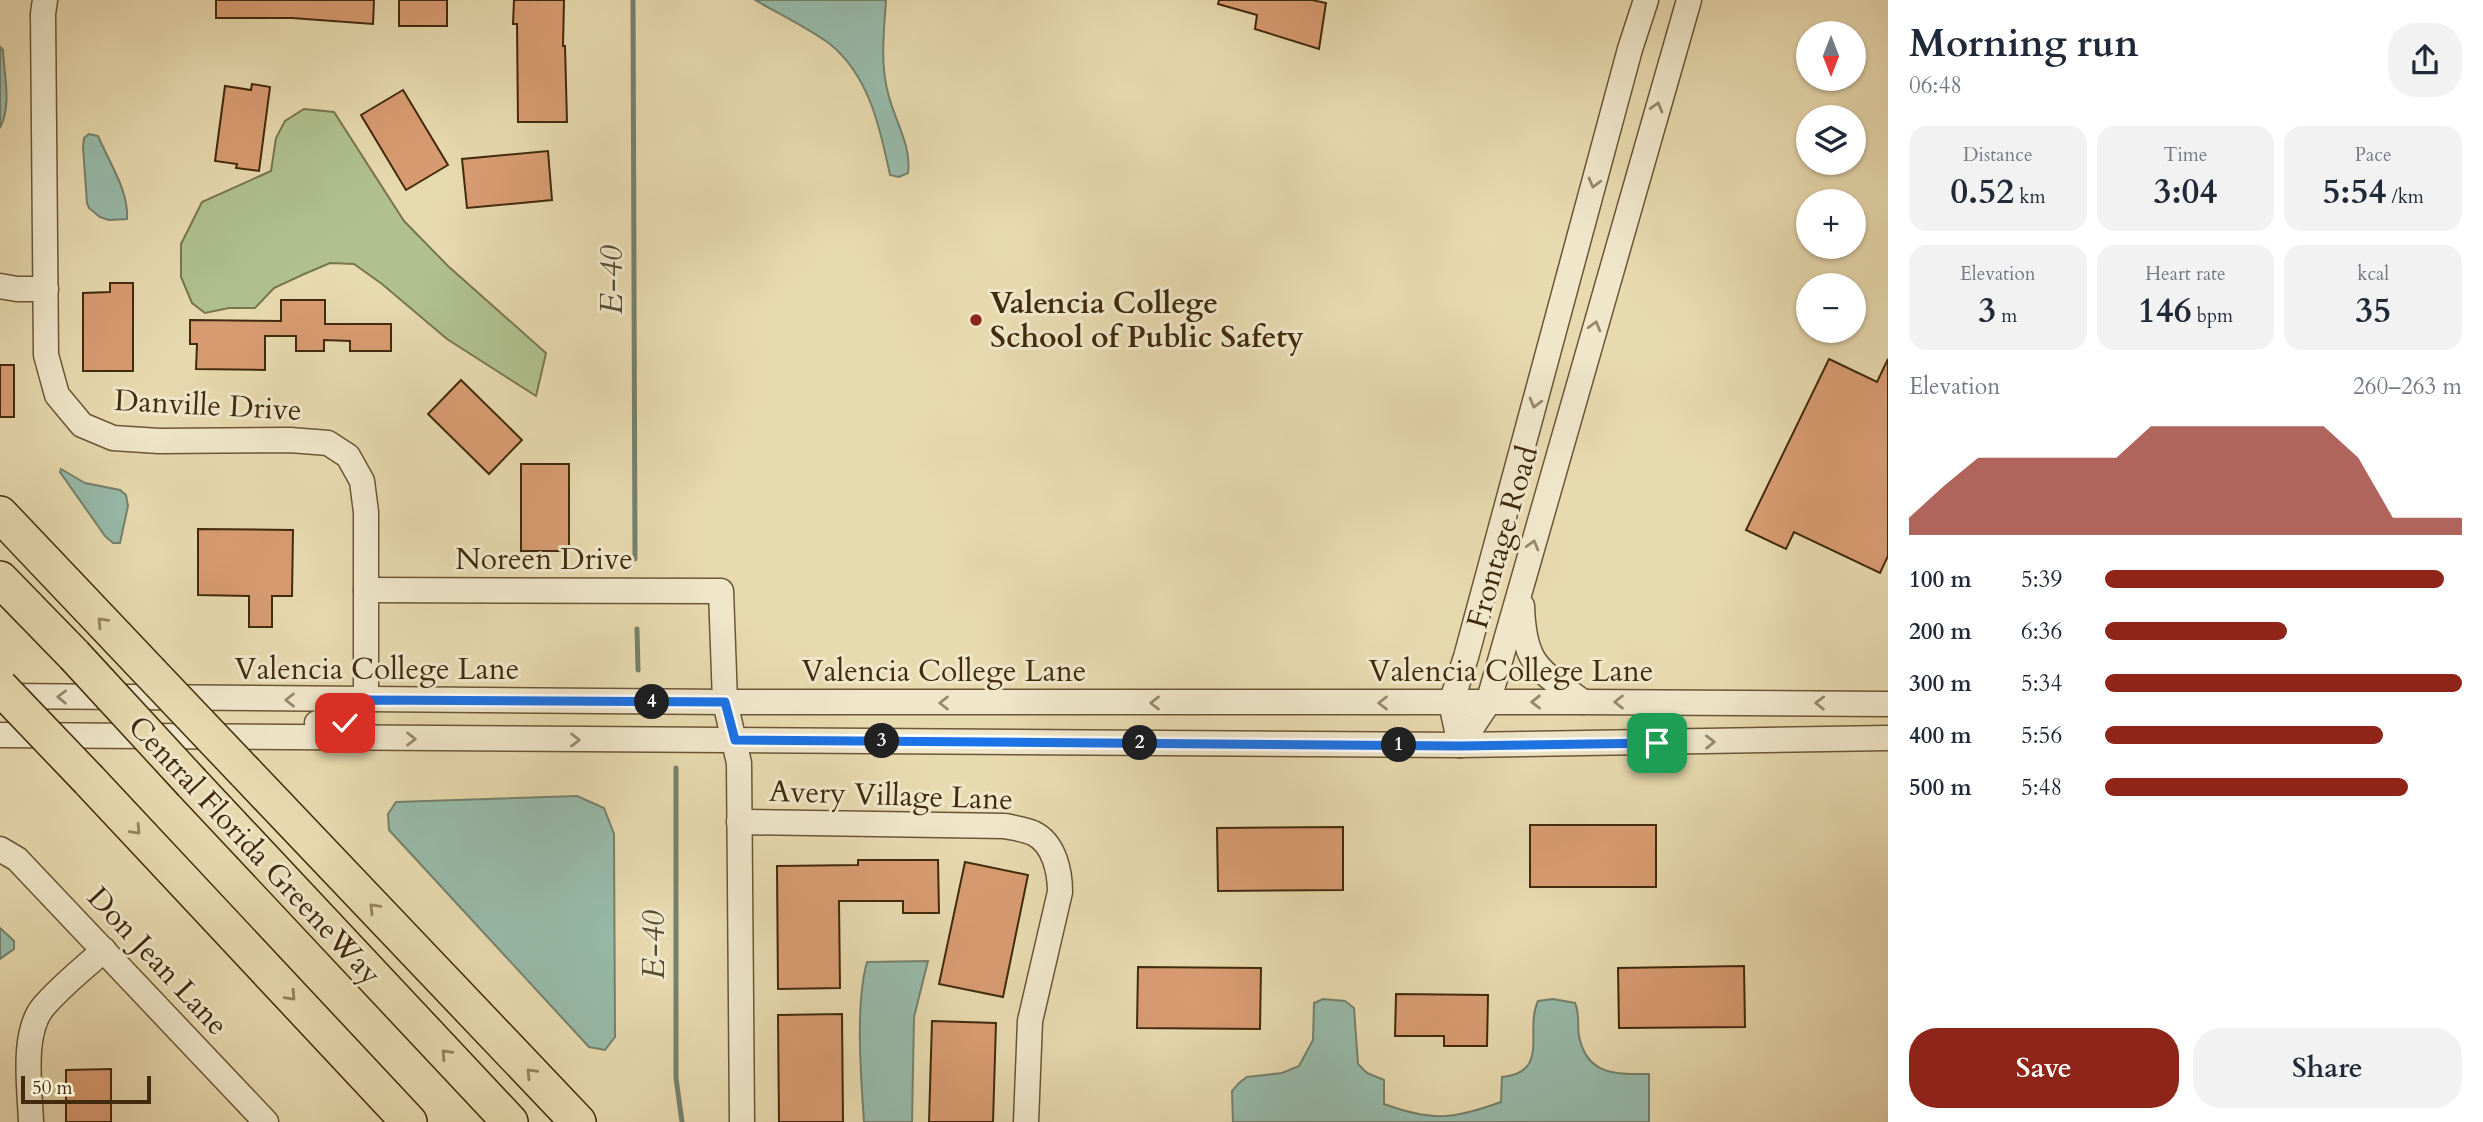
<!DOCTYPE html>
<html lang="en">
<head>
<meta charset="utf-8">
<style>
  body { margin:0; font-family:Cardo,serif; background:#f2f2f3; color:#1f2937; height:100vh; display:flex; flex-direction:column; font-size:26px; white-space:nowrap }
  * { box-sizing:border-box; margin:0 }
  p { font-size:23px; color:#747a83 }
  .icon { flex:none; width:38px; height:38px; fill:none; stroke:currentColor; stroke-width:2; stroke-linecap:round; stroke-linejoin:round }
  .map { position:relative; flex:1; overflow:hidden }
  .drawer { display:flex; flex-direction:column; background:#fff; width:595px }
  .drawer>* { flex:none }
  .needle { width:46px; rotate:180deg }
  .controls { position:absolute; left:1796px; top:21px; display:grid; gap:14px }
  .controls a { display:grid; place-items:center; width:70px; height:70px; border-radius:50%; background:#fff; box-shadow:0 2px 5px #0004; font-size:35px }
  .scale { position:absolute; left:21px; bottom:18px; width:130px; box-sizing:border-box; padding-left:7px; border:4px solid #412a0d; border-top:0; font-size:19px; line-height:24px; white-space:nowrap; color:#412a0d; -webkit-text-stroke:5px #f0e7cb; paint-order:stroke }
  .pin { position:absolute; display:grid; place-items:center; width:60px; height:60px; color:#fff; margin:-30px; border-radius:14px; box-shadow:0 4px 10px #0006 }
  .km { position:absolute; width:35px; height:35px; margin:-18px; border-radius:50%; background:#222; color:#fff; font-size:19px; line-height:35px; text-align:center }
  .round { display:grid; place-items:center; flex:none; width:74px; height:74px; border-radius:28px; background:#f2f2f3 }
  .head { display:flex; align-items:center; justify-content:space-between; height:119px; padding:0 21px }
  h1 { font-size:38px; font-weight:700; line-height:52px }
  .metrics { display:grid; grid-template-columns:repeat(3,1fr); gap:10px; height:119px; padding:7px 21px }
  .metrics div { display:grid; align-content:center; border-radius:18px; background:#f2f2f3; text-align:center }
  .metrics b { font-size:35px; font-weight:700 }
  .metrics small { font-size:19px; font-weight:400 }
  .metrics p { font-size:19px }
  .chart { height:196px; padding:14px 21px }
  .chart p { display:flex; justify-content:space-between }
  .chart svg { width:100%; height:126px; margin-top:7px; fill:#8f2418; opacity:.7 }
  .primary-button { display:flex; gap:14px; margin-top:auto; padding:14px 21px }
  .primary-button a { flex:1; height:80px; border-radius:28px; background:#8f2418; color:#fff; font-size:28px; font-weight:700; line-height:80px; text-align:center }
  .primary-button a+a { background:#f2f2f3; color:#1f2937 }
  ul { padding:0 21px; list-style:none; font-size:23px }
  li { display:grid; grid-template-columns:112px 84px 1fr; align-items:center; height:52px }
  li i { height:18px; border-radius:9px; background:#8f2418 }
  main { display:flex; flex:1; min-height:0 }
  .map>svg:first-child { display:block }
</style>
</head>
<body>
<main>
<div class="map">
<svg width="1888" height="1122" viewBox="0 0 1888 1122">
  <rect width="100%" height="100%" fill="#e8daaf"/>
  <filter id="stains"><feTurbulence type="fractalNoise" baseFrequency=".00286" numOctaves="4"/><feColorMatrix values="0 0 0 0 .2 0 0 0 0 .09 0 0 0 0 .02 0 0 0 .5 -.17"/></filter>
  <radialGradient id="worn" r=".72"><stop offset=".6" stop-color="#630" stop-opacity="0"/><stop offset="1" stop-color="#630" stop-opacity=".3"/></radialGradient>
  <path fill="#b0c18f" stroke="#78764e" stroke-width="2" d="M 304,109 L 334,112 L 404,221 L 448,266 L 546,353 L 536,396 L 447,339 L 382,284 L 354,264 L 330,263 L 302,275 L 274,288 L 255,308 L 229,308 L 205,313 L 192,303 L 181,277 L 181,244 L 202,202 L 271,171 L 276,138 L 285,121 Z"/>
  <g fill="#97bbab" stroke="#75816c" stroke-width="2">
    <path d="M 755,0 L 886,0 C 884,31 880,63 888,93 C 894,119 912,146 908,173 L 899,177 L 890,175 C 880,127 869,76 830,44 C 807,27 779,14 755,0 Z"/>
    <path d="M 0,47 L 3,50 C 4,76 12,104 0,128 Z"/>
    <path d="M 89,134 L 98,136 C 109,162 129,191 127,219 L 109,220 L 100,217 L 89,208 L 87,203 L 83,147 L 84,138 Z"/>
    <path d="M 61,469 L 85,483 L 120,490 L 126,495 L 128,506 L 120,543 L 113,543 L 105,536 L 60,472 Z"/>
    <path d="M 577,796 L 604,808 L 614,834 L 615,1037 L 605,1050 L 589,1047 L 389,830 L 388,814 L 396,802 Z"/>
    <path d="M 0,928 L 14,941 L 14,949 L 0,959 Z"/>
    <path d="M 928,961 L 914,1017 L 912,1122 L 864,1122 C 861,1077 855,1005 867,962 Z"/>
    <path d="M 1323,999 L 1345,1001 L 1354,1008 L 1358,1064 L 1367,1073 L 1384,1080 L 1384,1104 C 1433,1122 1454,1119 1501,1102 L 1502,1077 C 1551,1072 1524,1031 1538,1001 L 1553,999 L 1575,1003 C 1580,1014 1577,1025 1579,1036 C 1587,1076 1616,1074 1649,1074 L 1649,1122 L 1233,1122 L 1232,1091 L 1239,1083 L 1247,1077 L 1282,1073 L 1299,1066 L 1313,1040 L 1314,1003 Z"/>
  </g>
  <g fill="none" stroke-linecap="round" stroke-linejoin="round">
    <g stroke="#75816c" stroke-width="5">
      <path d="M 633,0 L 635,559"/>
      <path d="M 637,629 L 638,670"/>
      <path d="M 676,768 L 676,1078 L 682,1122"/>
    </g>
  </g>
  <g fill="#d99c72" stroke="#412a0d" stroke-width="2">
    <path d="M 216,0 L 374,0 L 373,24 L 292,18 L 216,18 Z"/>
    <rect x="399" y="0" width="48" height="26"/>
    <path d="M 514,0 L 564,0 L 563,46 L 565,46 L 567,122 L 518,122 L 517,24 L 513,24 Z"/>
    <path d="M 1219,0 L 1312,0 L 1326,3 L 1319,49 L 1255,29 L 1257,15 L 1218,4 Z"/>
    <path d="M 252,84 L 270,87 L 259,171 L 236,168 L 237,164 L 215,161 L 225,86 L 251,90 Z"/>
    <path d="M 403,90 L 448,165 L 406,190 L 361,115 Z"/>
    <path d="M 548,151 L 552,200 L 467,208 L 462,159 Z"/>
    <path d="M 110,283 L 133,283 L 133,371 L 83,371 L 83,293 L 110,292 Z"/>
    <path d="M 281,300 L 325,300 L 325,324 L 391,324 L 391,351 L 350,351 L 350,341 L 324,340 L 324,351 L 296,351 L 296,336 L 265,336 L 265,370 L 196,369 L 197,344 L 190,344 L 190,320 L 281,321 Z"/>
    <path d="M 1829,359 L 1877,382 L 1888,359 L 1888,556 L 1880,573 L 1794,532 L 1786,549 L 1746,530 Z"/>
    <rect x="0" y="365" width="14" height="52"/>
    <path d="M 461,380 L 522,440 L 489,474 L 428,414 Z"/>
    <rect x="521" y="464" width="48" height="87"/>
    <path d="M 198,529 L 293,530 L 292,596 L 272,596 L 272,627 L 249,627 L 249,596 L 198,595 Z"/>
    <rect x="1530" y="825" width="126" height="62"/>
    <path d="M 1343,827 L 1343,890 L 1218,891 L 1217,828 Z"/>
    <path d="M 858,860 L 938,860 L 939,913 L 903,913 L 903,901 L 839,901 L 840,988 L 778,989 L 777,866 L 858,865 Z"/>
    <path d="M 965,862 L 1028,875 L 1003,997 L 939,984 Z"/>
    <path d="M 1744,966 L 1745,1027 L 1619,1028 L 1618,968 Z"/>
    <path d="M 1138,967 L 1261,968 L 1260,1029 L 1137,1028 Z"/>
    <path d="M 1396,994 L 1488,995 L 1487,1046 L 1444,1046 L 1444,1036 L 1395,1036 Z"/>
    <path d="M 842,1014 L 843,1122 L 779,1122 L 778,1015 Z"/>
    <path d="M 932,1021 L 996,1023 L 993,1122 L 929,1122 Z"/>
    <path d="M 111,1069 L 111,1122 L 66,1122 L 66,1070 Z"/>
  </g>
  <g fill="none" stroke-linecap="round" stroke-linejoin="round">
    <g stroke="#6b5636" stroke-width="27">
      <g id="minor">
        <path d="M 45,0 L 43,14 L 46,355 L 57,395 L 82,425 L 113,438 L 159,441 L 290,440 L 328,443 L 348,456 L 362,481 L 366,512 L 366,700 C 353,727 345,723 317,723"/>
        <path d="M 0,286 L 17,289 L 46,289"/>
        <path d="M 366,590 L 721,591 L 725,702 L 739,763 L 742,1122"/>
        <path d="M 1522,606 C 1524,665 1538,669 1583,702"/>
        <path d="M 2,696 L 725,702 L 1583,702 L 1888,704"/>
        <path d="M 0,735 L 1460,745 L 1888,738"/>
        <path d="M 1460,745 L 1488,703 L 1689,0"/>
        <path d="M 1460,745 L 1451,703 L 1466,657 L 1630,49 L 1646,0"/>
        <path d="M 739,822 L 1005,826 C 1014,828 1024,829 1033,833 C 1054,843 1060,871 1060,892 L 1030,1021 L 1026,1122"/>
        <path d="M 0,849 L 17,859 L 266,1122"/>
        <path d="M 31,1122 C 30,1089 21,1032 44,1006 C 62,985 84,968 104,950"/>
      </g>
    </g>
    <g stroke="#412a0d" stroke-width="38">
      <g id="highway">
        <path d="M 0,514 L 149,671"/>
        <path d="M 0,579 L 74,655"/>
        <path d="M 245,772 L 578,1122"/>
        <path d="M 89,780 L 409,1122"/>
        <path d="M 192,783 L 510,1122"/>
      </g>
    </g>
    <use href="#minor" stroke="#f0e7cb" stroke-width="24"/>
    <use href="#highway" stroke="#e8daaf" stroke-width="35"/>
    <g stroke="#412a0d" stroke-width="38" stroke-linecap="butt">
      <g id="highway-bridge">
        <path d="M 74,655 L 192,783"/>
        <path d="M 149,671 L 245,772"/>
        <path d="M 0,687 L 89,780"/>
      </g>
    </g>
    <use href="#highway-bridge" stroke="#e8daaf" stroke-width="35"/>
  </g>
  <defs><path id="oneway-chevron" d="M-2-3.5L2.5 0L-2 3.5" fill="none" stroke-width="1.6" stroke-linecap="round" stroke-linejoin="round" transform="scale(1.75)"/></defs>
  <g stroke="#98886c">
    <use href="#oneway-chevron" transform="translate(1657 107) rotate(-74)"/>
    <use href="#oneway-chevron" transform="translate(1594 183) rotate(105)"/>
    <use href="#oneway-chevron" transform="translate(1595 326) rotate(-74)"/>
    <use href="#oneway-chevron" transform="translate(1535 403) rotate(105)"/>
    <use href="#oneway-chevron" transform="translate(1533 545) rotate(-74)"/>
    <use href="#oneway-chevron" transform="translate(62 697) rotate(-179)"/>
    <use href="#oneway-chevron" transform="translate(290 700) rotate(-180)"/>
    <use href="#oneway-chevron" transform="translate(1536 702) rotate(179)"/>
    <use href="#oneway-chevron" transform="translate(1619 702) rotate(-180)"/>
    <use href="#oneway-chevron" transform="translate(944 703) rotate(-180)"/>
    <use href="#oneway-chevron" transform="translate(1155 703) rotate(-180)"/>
    <use href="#oneway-chevron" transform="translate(1383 703) rotate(-180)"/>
    <use href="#oneway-chevron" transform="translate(1820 703) rotate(-179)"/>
    <use href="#oneway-chevron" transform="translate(411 739)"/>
    <use href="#oneway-chevron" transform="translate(575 740)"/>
    <use href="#oneway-chevron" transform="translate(1710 742) rotate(-1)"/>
  </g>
  <g stroke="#94825e">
    <use href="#oneway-chevron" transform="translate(102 622) rotate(-134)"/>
    <use href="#oneway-chevron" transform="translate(136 830) rotate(47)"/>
    <use href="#oneway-chevron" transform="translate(374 908) rotate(-134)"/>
    <use href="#oneway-chevron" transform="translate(291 996) rotate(47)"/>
    <use href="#oneway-chevron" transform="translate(446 1054) rotate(-133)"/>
    <use href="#oneway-chevron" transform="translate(531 1073) rotate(-134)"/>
  </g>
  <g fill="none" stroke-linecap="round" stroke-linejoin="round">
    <g stroke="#fff" stroke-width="14">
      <path id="route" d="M 345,723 L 358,716 L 366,700 L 725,702 L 735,740 L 1460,746 L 1657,743"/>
    </g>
    <use href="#route" stroke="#1a73e8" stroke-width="9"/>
  </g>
  <circle fill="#8f2418" stroke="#f0e7cb" stroke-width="2.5" cx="976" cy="320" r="7"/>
  <g text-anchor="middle" stroke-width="6" stroke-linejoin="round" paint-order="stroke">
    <g font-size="30" font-weight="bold" fill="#412a0d" stroke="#f0e7cb" text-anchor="start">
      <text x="990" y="313">Valencia College<tspan x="990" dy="34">School of Public Safety</tspan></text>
    </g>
    <g font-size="30" fill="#412a0d" stroke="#f0e7cb">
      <text transform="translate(208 405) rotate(3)" y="10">Danville Drive</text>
      <text transform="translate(1502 537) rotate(-74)" y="10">Frontage Road</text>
      <text x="544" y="569">Noreen Drive</text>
      <text x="377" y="679">Valencia College Lane</text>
      <text x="944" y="681">Valencia College Lane</text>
      <text x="1511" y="681">Valencia College Lane</text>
      <text transform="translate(891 795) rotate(2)" y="10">Avery Village Lane</text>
      <text transform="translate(255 850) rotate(47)" y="10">Central Florida GreeneWay</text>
      <text transform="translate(158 961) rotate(47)" y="10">Don Jean Lane</text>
    </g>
    <g font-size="32" font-style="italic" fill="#564e34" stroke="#f0e7cb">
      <text transform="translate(611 280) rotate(-90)" y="11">E-40</text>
      <text transform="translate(653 945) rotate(-90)" y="11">E-40</text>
    </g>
  </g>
  <rect width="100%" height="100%" filter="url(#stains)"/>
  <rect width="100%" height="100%" fill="url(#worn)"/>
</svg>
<div class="controls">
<a><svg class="needle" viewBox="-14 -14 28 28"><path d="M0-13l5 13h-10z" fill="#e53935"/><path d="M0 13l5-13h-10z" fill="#747a83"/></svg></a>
<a><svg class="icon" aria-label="layers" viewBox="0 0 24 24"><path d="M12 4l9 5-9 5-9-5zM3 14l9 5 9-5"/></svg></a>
<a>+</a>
<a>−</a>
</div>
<div class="scale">50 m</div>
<div class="pin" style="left:1657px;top:743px;background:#1e9e55"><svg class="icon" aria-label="arrive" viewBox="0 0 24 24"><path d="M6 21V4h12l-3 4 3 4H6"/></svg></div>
<div class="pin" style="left:345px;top:723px;background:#d93025"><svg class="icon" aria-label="check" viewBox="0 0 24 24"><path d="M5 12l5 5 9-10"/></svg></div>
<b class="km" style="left:1399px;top:745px">1</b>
<b class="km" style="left:1140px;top:743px">2</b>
<b class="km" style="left:882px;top:741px">3</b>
<b class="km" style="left:652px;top:702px">4</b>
</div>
<section class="drawer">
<div class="head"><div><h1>Morning run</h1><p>06:48</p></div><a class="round"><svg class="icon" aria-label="share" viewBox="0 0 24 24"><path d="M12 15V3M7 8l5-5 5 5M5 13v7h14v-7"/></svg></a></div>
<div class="metrics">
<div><p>Distance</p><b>0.52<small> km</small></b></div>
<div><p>Time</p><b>3:04</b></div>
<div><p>Pace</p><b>5:54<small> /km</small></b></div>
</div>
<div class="metrics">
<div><p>Elevation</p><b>3<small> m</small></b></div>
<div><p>Heart rate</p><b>146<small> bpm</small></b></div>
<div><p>kcal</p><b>35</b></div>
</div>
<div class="chart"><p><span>Elevation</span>260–263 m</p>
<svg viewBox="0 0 160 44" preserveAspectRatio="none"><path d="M0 44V38L10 27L20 17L30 17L40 17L50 17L60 17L70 6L80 6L90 6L100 6L110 6L120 6L130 17L140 38L150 38L160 38V44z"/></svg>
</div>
<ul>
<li><b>100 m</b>5:39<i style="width:95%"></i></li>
<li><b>200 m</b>6:36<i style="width:51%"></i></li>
<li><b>300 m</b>5:34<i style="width:100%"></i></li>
<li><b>400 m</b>5:56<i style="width:78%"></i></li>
<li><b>500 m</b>5:48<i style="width:85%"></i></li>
</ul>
<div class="primary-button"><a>Save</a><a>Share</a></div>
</section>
</main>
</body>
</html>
